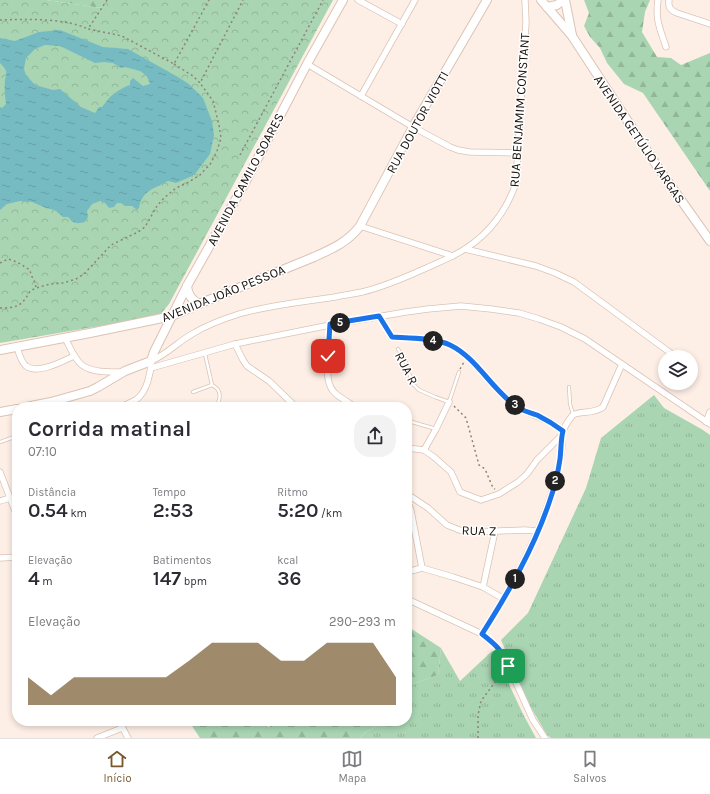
<!DOCTYPE html>
<html lang="pt">
<head>
<meta charset="utf-8">
<style>
  body { margin:0; font-family:Karla,sans-serif; background:#f2f2f3; color:#2b2b33; height:100vh; display:flex; flex-direction:column; font-size:15px; white-space:nowrap }
  * { box-sizing:border-box; margin:0 }
  p { font-size:13px; color:#7c7c81 }
  .icon { flex:none; width:22px; height:22px; fill:none; stroke:currentColor; stroke-width:2; stroke-linecap:round; stroke-linejoin:round }
  .map { position:relative; flex:1; overflow:hidden }
  .drawer { position:absolute; left:12px; top:402px; width:400px; height:324px; display:flex; flex-direction:column; background:#fff; border-radius:16px; box-shadow:0 2px 6px #0003 }
  .drawer>* { flex:none }
  .fabs { position:absolute; left:658px; top:350px; display:grid; gap:8px }
  .fabs a { display:grid; place-items:center; width:40px; height:40px; border-radius:50%; background:#fff; box-shadow:0 2px 6px #0003; font-size:20px }
  .pin { position:absolute; display:grid; place-items:center; width:34px; height:34px; color:#fff; margin:-17px; border-radius:8px; box-shadow:0 2px 6px #0006 }
  .km { position:absolute; width:20px; height:20px; margin:-10px; border-radius:50%; background:#222; color:#fff; font-size:11px; line-height:20px; text-align:center }
  .round { display:grid; place-items:center; flex:none; width:42px; height:42px; border-radius:16px; background:#f2f2f3 }
  .summary { display:flex; align-items:center; justify-content:space-between; height:68px; padding:0 16px }
  h1 { font-size:22px; font-weight:600; line-height:30px }
  .figures { display:grid; grid-template-columns:repeat(3,1fr); gap:6px; height:68px; padding:4px 16px }
  .figures div { display:grid; align-content:center }
  .figures b { font-size:20px; font-weight:600 }
  .figures small { font-size:11px; font-weight:400 }
  .figures p { font-size:11px }
  .chart { height:112px; padding:8px 16px }
  .chart p { display:flex; justify-content:space-between }
  .chart svg { width:100%; height:72px; margin-top:4px; fill:#78592e; opacity:.7 }
  .tabs { display:flex; justify-content:space-around; align-items:center; height:56px; border-top:1px solid #e1e1e2; background:#fff; font-size:11px; color:#7c7c81 }
  .tabs a { display:grid; justify-items:center; gap:2px }
  .tabs .on { color:#78592e }
  .map>svg:first-child { display:block }
</style>
</head>
<body>
<div class="map">
<svg width="710" height="738" viewBox="0 0 710 738">
  <defs>
    <pattern id="grass-tufts" width="24" height="20" patternUnits="userSpaceOnUse"><rect width="24" height="20" fill="#a9d5b2"/><path d="M3 7l-1-3M5 7V3M7 7l1-3M15 17l-1-3M17 17v-4M19 17l1-3" fill="none" stroke="#91b698"/></pattern>
    <pattern id="forest-firs" width="22" height="20" patternUnits="userSpaceOnUse"><rect width="22" height="20" fill="#a9d5b2"/><path d="M5 1l3.5 6h-7zM16 11l3.5 6h-7z" fill="#91b698"/></pattern>
    <pattern id="park-crowns" width="20" height="18" patternUnits="userSpaceOnUse"><rect width="20" height="18" fill="#a9d5b2"/><path d="M2 6a3 3 0 1 1 6 0M12 15a3 3 0 1 1 6 0" fill="none" stroke="#91b698"/></pattern>
    <pattern id="water-ripples" width="26" height="14" patternUnits="userSpaceOnUse"><rect width="26" height="14" fill="#77bbc2"/><path d="M2 4q2-2 4 0t4 0M15 11q2-2 4 0t4 0" fill="none" stroke="#66a0a5"/></pattern>
  </defs>
  <rect width="100%" height="100%" fill="#feefe6"/>
  <g fill="url(#grass-tufts)">
    <path d="M 654,395 L 664,408 L 703,430 L 710,435 L 710,738 L 551,738 L 547,735 L 530,706 L 501,640 L 528,613 L 586,488 L 601,438 Z"/>
    <path d="M 441,648 L 460,681 L 492,651 L 498,661 L 523,714 L 536,738 L 360,738 L 366,732 L 386,721 L 407,721 L 407,686 L 438,675 Z"/>
  </g>
  <g fill="url(#forest-firs)">
    <path d="M 46,0 L 106,0 L 101,8 Z"/>
    <path d="M 584,0 L 650,0 L 645,12 L 642,32 L 657,57 L 671,58 L 681,65 L 710,53 L 710,191 L 643,93 L 624,84 L 607,63 L 600,48 L 590,37 L 584,26 L 589,13 Z"/>
    <path d="M 407,626 L 441,648 L 438,675 L 407,686 Z"/>
    <path d="M 186,721 L 250,721 L 269,727 L 275,721 L 386,721 L 366,732 L 360,738 L 200,738 L 190,723 Z"/>
  </g>
  <path fill="url(#park-crowns)" d="M 0,0 L 46,0 L 101,8 L 106,0 L 333,0 L 169,304 L 159,316 L 0,343 Z"/>
  <path fill="url(#water-ripples)" fill-rule="evenodd" d="M 60,30 L 103,47 L 128,49 L 178,77 L 189,84 L 203,98 L 212,121 L 214,135 L 210,154 L 195,174 L 192,176 L 176,183 L 168,181 C 153,189 142,191 139,208 L 137,210 L 132,206 L 125,206 L 121,203 L 117,203 L 114,207 L 109,208 L 105,203 L 100,201 L 92,204 L 87,211 L 88,217 L 85,222 C 76,224 74,224 68,217 L 63,217 L 55,210 L 46,208 L 32,202 L 20,201 L 7,204 L 0,210 L 0,107 L 2,108 L 6,104 C 5,96 4,89 5,81 C 5,78 7,74 6,71 C 5,68 2,65 0,63 L 0,38 L 15,41 L 39,32 ZM 45,45 L 60,46 L 95,63 L 104,62 L 113,63 L 121,68 L 125,67 L 140,71 L 147,76 L 150,84 L 143,86 L 133,78 L 130,81 L 130,85 C 125,86 114,93 110,97 C 107,100 105,104 102,107 L 99,107 L 95,113 L 81,107 L 60,89 L 53,90 L 35,85 L 26,75 L 24,69 L 26,58 L 35,49 Z"/>
  <g fill="none" stroke-linecap="round" stroke-linejoin="round">
    <g stroke="#dbc3b5" stroke-width="4">
      <g id="lane">
        <path d="M 380,318 L 392,337 C 407,338 438,338 451,346 C 456,349 461,353 466,356"/>
        <path d="M 398,349 L 406,362 L 412,383 L 419,390 L 435,397 L 449,402 L 459,372"/>
        <path d="M 205,354 L 212,385 C 222,390 221,398 216,407"/>
        <path d="M 569,387 L 570,404 L 573,414"/>
        <path d="M 193,392 L 212,385"/>
        <path d="M 407,422 L 412,422 L 436,429"/>
        <path d="M 0,442 L 17,436"/>
      </g>
    </g>
    <g stroke="#dbc3b5" stroke-width="7">
      <g id="street">
        <path d="M 358,0 L 402,24"/>
        <path d="M 658,0 C 655,19 660,29 666,47"/>
        <path d="M 669,0 C 668,7 670,10 677,13 L 710,24"/>
        <path d="M 307,64 L 413,127 L 450,147 L 458,150 L 470,152 L 518,153"/>
        <path d="M 361,96 L 415,0"/>
        <path d="M 360,226 L 453,256"/>
        <path d="M 465,249 L 536,266 L 555,273 L 574,282 L 676,357"/>
        <path d="M 65,338 C 70,347 74,359 82,365 C 93,373 110,372 123,372"/>
        <path d="M 235,344 L 243,360 L 247,366 L 269,381 L 296,407"/>
        <path d="M 17,347 C 19,354 21,362 26,366 C 38,375 63,361 74,356"/>
        <path d="M 328,356 C 328,369 325,385 336,394 C 342,399 349,402 354,407"/>
        <path d="M 467,356 L 502,394 L 518,408 L 550,422 L 563,431"/>
        <path d="M 151,368 L 235,344 L 330,325 L 406,312 L 428,309 L 461,306 L 491,309 L 519,313 L 539,319 L 561,327 L 585,339 L 710,424"/>
        <path d="M 122,407 C 127,404 132,402 137,399 C 147,391 151,373 151,361 C 166,355 178,342 192,334 C 207,325 223,319 239,314 C 270,305 303,302 335,297 C 344,295 353,294 362,292 C 383,287 404,278 424,269 C 438,263 452,257 465,249 C 489,234 507,210 516,183 L 526,22 L 525,0"/>
        <path d="M 706,422 L 710,412"/>
        <path d="M 407,448 L 424,450 L 434,457 L 451,472 L 460,492 L 481,500 L 499,494 L 518,482 L 527,474 L 537,460 L 562,435"/>
        <path d="M 424,450 L 436,429 L 449,402"/>
        <path d="M 0,472 L 17,516"/>
        <path d="M 407,494 L 428,508 L 447,525 L 462,531 L 476,532 L 524,530 L 538,531"/>
        <path d="M 407,500 L 411,511 L 422,568"/>
        <path d="M 0,501 L 10,498"/>
        <path d="M 0,558 L 17,557"/>
        <path d="M 407,572 L 422,568 L 453,577 L 483,587 L 504,599"/>
        <path d="M 483,587 L 495,531"/>
        <path d="M 407,599 L 482,634 L 494,644 L 503,654 L 533,720 L 545,738"/>
        <path d="M 482,634 C 508,593 532,550 548,504 C 553,490 557,474 560,460 C 561,455 562,449 562,444 C 562,441 561,438 562,435 C 563,429 568,421 572,416 C 577,410 593,415 603,407 L 622,364"/>
        <path d="M 119,721 L 128,738"/>
        <path d="M 97,738 L 122,728"/>
      </g>
    </g>
    <g stroke="#dbc3b5" stroke-width="10">
      <g id="secondary">
        <path d="M 541,0 L 572,36 L 659,169 L 710,241"/>
        <path d="M 565,0 L 572,35"/>
        <path d="M 547,7 L 557,5 L 563,0"/>
        <path d="M 187,286 C 188,295 191,299 199,304"/>
        <path d="M 0,350 L 90,333 L 172,316 L 199,304 L 314,257 C 332,249 348,242 360,226 L 413,127 L 487,0"/>
        <path d="M 26,407 L 51,402 L 90,391 L 98,387 L 125,371 L 151,361 L 154,352 L 187,286 L 246,181 L 307,64 L 343,0"/>
        <path d="M 0,412 L 17,409"/>
      </g>
    </g>
    <g stroke="#8e827b" stroke-width="1.5" stroke-dasharray="2 3" stroke-linecap="butt">
      <path d="M 107,0 L 88,29 L 122,36 L 174,64 L 209,0"/>
      <path d="M 0,20 C 25,19 66,18 88,29"/>
      <path d="M 174,64 L 193,76 L 200,83 L 243,0"/>
      <path d="M 240,155 L 323,0"/>
      <path d="M 0,263 L 8,259 L 17,262 L 30,270 L 31,275 L 34,280 L 36,287"/>
      <path d="M 0,308 C 17,308 22,306 30,291 L 36,288 L 50,284 L 63,283 L 76,279 L 84,274 L 111,245 L 138,232 L 145,227 L 157,206 L 164,198 L 176,188 L 187,183 L 200,175 L 211,163 L 217,151 L 221,138 L 219,125 L 213,101 L 206,91 L 200,83"/>
      <path d="M 328,351 L 330,330"/>
      <path d="M 460,369 L 464,362"/>
      <path d="M 454,406 L 466,418 L 479,465 L 485,469 L 493,488 L 495,489"/>
      <path d="M 478,738 L 478,715 L 481,701 L 504,670"/>
    </g>
    <use href="#lane" stroke="#fff" stroke-width="2.5"/>
    <use href="#street" stroke="#fff" stroke-width="5.5"/>
    <use href="#secondary" stroke="#fff" stroke-width="8"/>
  </g>
  <g fill="none" stroke-linecap="round" stroke-linejoin="round">
    <g stroke="#fff" stroke-width="8">
      <path id="route" d="M 328,356 L 330,324 L 379,316 L 392,337 C 408,338 436,338 450,345 C 477,358 492,390 517,407 C 523,411 531,413 537,415 C 547,420 555,425 563,431 C 561,437 561,451 560,459 C 558,473 554,489 549,503 C 533,550 508,593 482,634 C 496,645 501,649 508,666"/>
    </g>
    <use href="#route" stroke="#1a73e8" stroke-width="5"/>
  </g>
  <g text-anchor="middle" stroke-width="3" stroke-linejoin="round" paint-order="stroke">
    <g font-size="13" fill="#18100b" stroke="#fff">
      <text transform="translate(519 110) rotate(-86)" y="5">RUA BENJAMIM CONSTANT</text>
      <text transform="translate(417 122) rotate(-61)" y="5">RUA DOUTOR VIOTTI</text>
      <text transform="translate(640 139) rotate(56)" y="5">AVENIDA GETÚLIO VARGAS</text>
      <text transform="translate(245 179) rotate(-62)" y="5">AVENIDA CAMILO SOARES</text>
      <text transform="translate(223 293) rotate(-22)" y="5">AVENIDA JOÃO PESSOA</text>
      <text transform="translate(407 368) rotate(63)" y="5">RUA R</text>
      <text transform="translate(479 530) rotate(2)" y="5">RUA Z</text>
    </g>
  </g>
</svg>
<div class="fabs">
<a><svg class="icon" aria-label="layers" viewBox="0 0 24 24"><path d="M12 4l9 5-9 5-9-5zM3 14l9 5 9-5"/></svg></a>
</div>
<div class="pin" style="left:508px;top:666px;background:#1e9e55"><svg class="icon" aria-label="arrive" viewBox="0 0 24 24"><path d="M6 21V4h12l-3 4 3 4H6"/></svg></div>
<div class="pin" style="left:328px;top:356px;background:#d93025"><svg class="icon" aria-label="check" viewBox="0 0 24 24"><path d="M5 12l5 5 9-10"/></svg></div>
<b class="km" style="left:515px;top:579px">1</b>
<b class="km" style="left:555px;top:481px">2</b>
<b class="km" style="left:515px;top:405px">3</b>
<b class="km" style="left:433px;top:341px">4</b>
<b class="km" style="left:340px;top:323px">5</b>
<section class="drawer">
<div class="summary"><div><h1>Corrida matinal</h1><p>07:10</p></div><a class="round"><svg class="icon" aria-label="share" viewBox="0 0 24 24"><path d="M12 15V3M7 8l5-5 5 5M5 13v7h14v-7"/></svg></a></div>
<div class="figures">
<div><p>Distância</p><b>0.54<small> km</small></b></div>
<div><p>Tempo</p><b>2:53</b></div>
<div><p>Ritmo</p><b>5:20<small> /km</small></b></div>
</div>
<div class="figures">
<div><p>Elevação</p><b>4<small> m</small></b></div>
<div><p>Batimentos</p><b>147<small> bpm</small></b></div>
<div><p>kcal</p><b>36</b></div>
</div>
<div class="chart"><p><span>Elevação</span>290–293 m</p>
<svg viewBox="0 0 160 44" preserveAspectRatio="none"><path d="M0 44V27L10 38L20 27L30 27L40 27L50 27L60 27L70 17L80 6L90 6L100 6L110 17L120 17L130 6L140 6L150 6L160 27V44z"/></svg>
</div>
</section>
</div>
<nav class="tabs">
<a class="on"><svg class="icon" aria-label="home" viewBox="0 0 24 24"><path d="M3 11l9-7 9 7M6 9v11h12V9"/></svg>Início</a>
<a><svg class="icon" aria-label="map" viewBox="0 0 24 24"><path d="M3 6l6-2 6 2 6-2v14l-6 2-6-2-6 2zM9 4v14M15 6v14"/></svg>Mapa</a>
<a><svg class="icon" aria-label="saved" viewBox="0 0 24 24"><path d="M7 4h10v16l-5-4-5 4z"/></svg>Salvos</a>
</nav>
</body>
</html>
